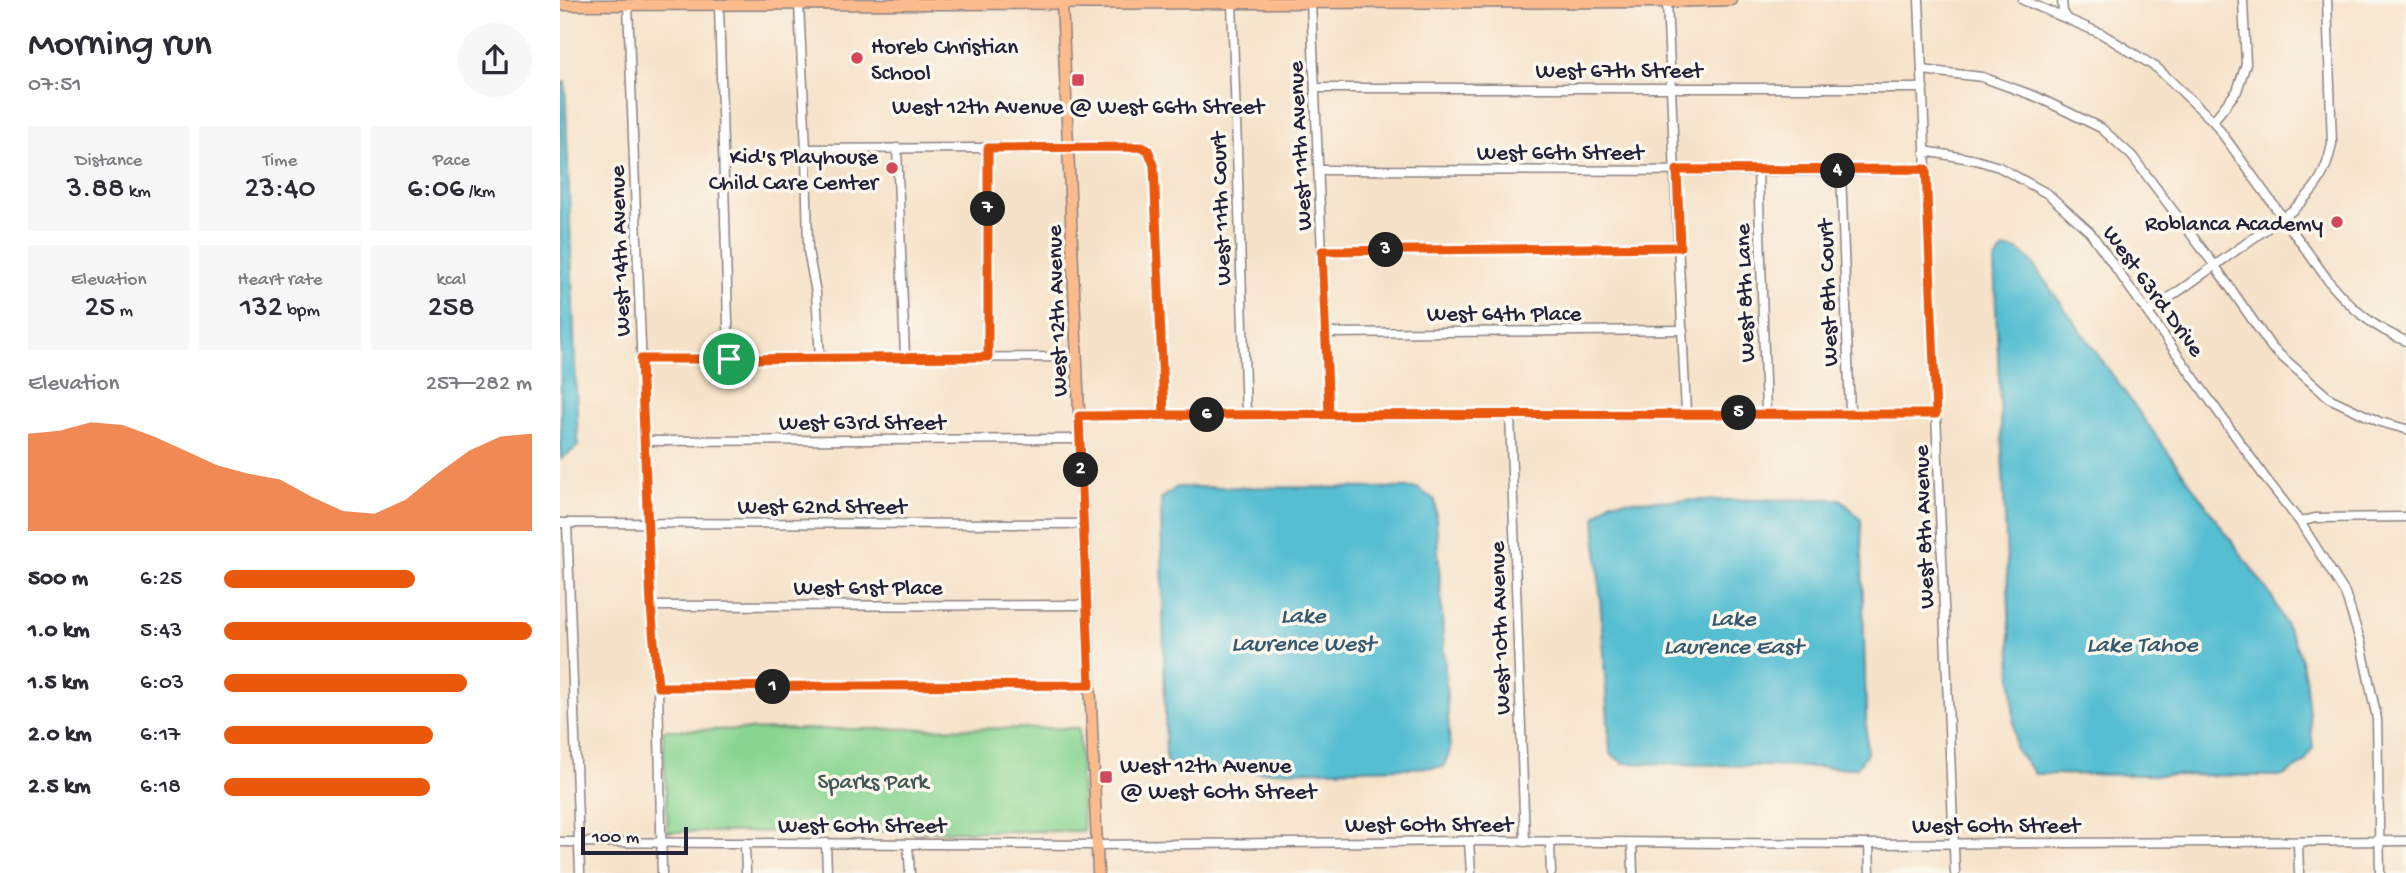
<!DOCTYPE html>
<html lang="en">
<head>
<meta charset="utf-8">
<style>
  body { margin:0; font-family:"Gochi Hand",sans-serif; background:#f7f7f7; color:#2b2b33; height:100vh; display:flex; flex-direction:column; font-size:26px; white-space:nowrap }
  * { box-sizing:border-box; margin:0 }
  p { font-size:23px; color:#7c7c81 }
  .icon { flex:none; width:38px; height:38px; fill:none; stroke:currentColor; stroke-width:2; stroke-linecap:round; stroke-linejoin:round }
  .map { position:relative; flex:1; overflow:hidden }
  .side { display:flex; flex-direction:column; background:#fff; width:560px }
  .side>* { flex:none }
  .scale { position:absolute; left:21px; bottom:18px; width:107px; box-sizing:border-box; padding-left:7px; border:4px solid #22223b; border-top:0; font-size:19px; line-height:24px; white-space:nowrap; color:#22223b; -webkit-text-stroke:5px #fbf7ec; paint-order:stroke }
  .pin { position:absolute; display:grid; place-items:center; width:60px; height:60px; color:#fff; margin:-30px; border:4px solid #fff; border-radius:50%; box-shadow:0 2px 7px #0007 }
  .km { position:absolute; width:35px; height:35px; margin:-18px; border-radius:50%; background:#222; color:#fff; font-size:19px; line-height:35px; text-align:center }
  .round { display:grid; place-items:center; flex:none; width:74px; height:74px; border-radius:37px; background:#f7f7f7 }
  .overview { display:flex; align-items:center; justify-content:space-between; height:119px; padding:0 28px }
  h1 { font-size:38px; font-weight:600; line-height:52px }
  .figures { display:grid; grid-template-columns:repeat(3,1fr); gap:10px; height:119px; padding:7px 28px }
  .figures div { display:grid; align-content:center; border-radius:0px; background:#f7f7f7; text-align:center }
  .figures b { font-size:30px; font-weight:600 }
  .figures small { font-size:19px; font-weight:400 }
  .figures p { font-size:19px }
  .chart { height:196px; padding:14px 28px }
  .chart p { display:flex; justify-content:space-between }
  .chart svg { width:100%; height:126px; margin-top:7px; fill:#ea580c; opacity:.7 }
  ul { padding:0 28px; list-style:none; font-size:23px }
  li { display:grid; grid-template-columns:112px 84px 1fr; align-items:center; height:52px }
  li i { height:18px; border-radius:9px; background:#ea580c }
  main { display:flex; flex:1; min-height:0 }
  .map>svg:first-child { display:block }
</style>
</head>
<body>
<main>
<section class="side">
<div class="overview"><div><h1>Morning run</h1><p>07:51</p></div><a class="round"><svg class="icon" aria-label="share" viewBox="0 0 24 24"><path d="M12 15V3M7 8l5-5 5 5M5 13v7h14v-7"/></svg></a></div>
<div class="figures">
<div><p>Distance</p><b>3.88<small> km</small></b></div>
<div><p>Time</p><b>23:40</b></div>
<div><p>Pace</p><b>6:06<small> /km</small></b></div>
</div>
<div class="figures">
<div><p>Elevation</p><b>25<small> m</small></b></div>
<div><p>Heart rate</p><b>132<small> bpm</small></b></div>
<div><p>kcal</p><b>258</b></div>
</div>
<div class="chart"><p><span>Elevation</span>257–282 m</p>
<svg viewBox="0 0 160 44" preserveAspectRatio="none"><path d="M0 44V10L10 9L20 6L30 7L40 11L50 16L60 21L70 24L80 26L90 32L100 37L110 38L120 33L130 24L140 16L150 11L160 10V44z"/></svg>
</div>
<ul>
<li><b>500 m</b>6:25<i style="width:62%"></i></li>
<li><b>1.0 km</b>5:43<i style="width:100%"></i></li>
<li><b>1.5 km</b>6:03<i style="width:79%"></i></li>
<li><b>2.0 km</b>6:17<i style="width:68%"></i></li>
<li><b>2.5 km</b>6:18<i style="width:67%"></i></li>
</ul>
</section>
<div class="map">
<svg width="1846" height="873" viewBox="0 0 1846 873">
  <rect width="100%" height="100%" fill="#fbf7ec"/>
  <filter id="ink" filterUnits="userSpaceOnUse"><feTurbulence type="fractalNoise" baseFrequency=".0143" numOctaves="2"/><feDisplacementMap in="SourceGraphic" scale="14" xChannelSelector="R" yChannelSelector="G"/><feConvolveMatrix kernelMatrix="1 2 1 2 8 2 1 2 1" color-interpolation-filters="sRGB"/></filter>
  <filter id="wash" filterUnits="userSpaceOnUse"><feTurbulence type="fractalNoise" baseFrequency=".00686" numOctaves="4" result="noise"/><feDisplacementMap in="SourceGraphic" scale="28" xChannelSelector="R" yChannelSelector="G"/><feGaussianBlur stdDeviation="1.57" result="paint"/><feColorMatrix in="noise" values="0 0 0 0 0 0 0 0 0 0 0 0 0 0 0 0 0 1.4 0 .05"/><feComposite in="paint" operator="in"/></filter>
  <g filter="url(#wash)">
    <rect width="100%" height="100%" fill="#f6e2c9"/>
    <path fill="#8ad592" stroke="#567c66" stroke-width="2" d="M 519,728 L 523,831 L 108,832 L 103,730 Z"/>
    <g fill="#54bed1" stroke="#3b7086" stroke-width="2">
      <path d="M 5,82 L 18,446 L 1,459 L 0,83 Z"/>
      <path d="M 1444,249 L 1458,250 L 1469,259 L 1712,597 L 1739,652 L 1745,677 L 1753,748 L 1744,763 L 1723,776 L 1475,774 L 1455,749 L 1434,262 Z"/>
      <path d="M 617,487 L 857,488 L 875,500 L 890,751 L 883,767 L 618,774 L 606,761 L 601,499 Z"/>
      <path d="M 1281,499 L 1301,520 L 1307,754 L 1296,768 L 1063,763 L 1050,753 L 1035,517 L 1051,501 Z"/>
    </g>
  </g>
  <g filter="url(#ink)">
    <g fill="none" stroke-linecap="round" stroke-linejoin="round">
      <g stroke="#8c8282" stroke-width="11">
        <g id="minor">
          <path d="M 1359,0 L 1395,873"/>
          <path d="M 1463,0 L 1542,34 L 1597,68 L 1653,121 L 1770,283 C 1792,309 1814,328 1846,341"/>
          <path d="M 1502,0 L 1503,12 L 1507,18"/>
          <path d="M 672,2 L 686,415"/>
          <path d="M 751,2 L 769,414"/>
          <path d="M 1107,2 L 1126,413"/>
          <path d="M 68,5 L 91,606 L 98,687 L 102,873"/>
          <path d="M 159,5 L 169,359"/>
          <path d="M 239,5 L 246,149 L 248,250 L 256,293 L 260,358"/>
          <path d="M 1362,70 L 1422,77 L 1477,97 L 1541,128 L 1572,156 L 1655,266 L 1712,348 L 1769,398 L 1820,422 L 1846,429"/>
          <path d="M 755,88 L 1363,88"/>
          <path d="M 1653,121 L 1677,91 L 1686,64 L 1683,0"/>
          <path d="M 337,148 L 345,357"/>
          <path d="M 428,148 L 428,357"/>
          <path d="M 246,149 L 582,147 L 588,150 L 594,165 L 604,415"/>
          <path d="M 1365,151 L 1416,160 L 1439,167 L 1488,194 L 1530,232 L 1706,479 L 1740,522 L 1785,593 L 1801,643 L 1817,719 L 1820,873"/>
          <path d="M 759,170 L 1281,171 L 1366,169"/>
          <path d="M 1198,170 L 1206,413"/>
          <path d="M 1281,171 L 1290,414"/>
          <path d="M 762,251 L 1120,247"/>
          <path d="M 1588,313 L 1733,210 C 1756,189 1766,175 1772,144 L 1767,0"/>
          <path d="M 766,333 L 1123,330"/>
          <path d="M 81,359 L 517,357"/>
          <path d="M 950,414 L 965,842"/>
          <path d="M 519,416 L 1376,414"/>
          <path d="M 84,441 L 520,439"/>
          <path d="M 1740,522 L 1755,518 L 1846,517"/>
          <path d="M 0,523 L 524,524"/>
          <path d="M 7,523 L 20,873"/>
          <path d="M 91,606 L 525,605"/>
          <path d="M 98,687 L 530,685"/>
          <path d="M 909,841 L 911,873"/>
          <path d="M 0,842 L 537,845 L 909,841 L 1309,844 L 1846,841"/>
          <path d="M 990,842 L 991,873"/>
          <path d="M 1738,842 L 1739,873"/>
          <path d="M 266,843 L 267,873"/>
          <path d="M 1072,843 L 1073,873"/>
          <path d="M 185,844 L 186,873"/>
          <path d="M 348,844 L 350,873"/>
          <path d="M 1309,844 L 1310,873"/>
        </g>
      </g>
      <g stroke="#8c8282" stroke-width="13">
        <g id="major">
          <path d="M 502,0 L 538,873"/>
          <path d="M 0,5 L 1107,2 L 1171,0"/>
        </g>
      </g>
      <use href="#minor" stroke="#fff" stroke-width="8"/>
      <use href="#major" stroke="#fbbb8c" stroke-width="10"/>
    </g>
  </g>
  <g fill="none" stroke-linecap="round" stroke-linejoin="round" filter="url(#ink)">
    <g stroke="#fff" stroke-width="14">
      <path id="route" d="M 169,359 L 81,359 L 91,606 L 98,687 L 530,685 L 519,416 L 769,414 L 762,251 L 1120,247 L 1117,170 L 1366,169 L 1376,414 C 1119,413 862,414 604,415 L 594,165 L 588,150 L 582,147 L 428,148 L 428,357 L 169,359"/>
    </g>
    <use href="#route" stroke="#ea580c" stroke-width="9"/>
  </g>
  <g fill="#d1495b" stroke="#fbf7ec" stroke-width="2.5">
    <circle cx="297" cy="58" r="7"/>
    <rect x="511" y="73" width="14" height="14" rx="3.5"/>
    <circle cx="332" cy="168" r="7"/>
    <circle cx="1777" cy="222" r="7"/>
    <rect x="539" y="770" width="14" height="14" rx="3.5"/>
  </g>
  <g text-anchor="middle" stroke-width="7" stroke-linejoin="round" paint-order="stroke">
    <g font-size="23" fill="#22223b" stroke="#fbf7ec" text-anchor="start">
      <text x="311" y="53">Horeb Christian<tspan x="311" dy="26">School</tspan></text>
      <text x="518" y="113" text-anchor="middle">West 12th Avenue @ West 66th Street</text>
      <text x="318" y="163" text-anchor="end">Kid's Playhouse<tspan x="318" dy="26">Child Care Center</tspan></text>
      <text x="1763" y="230" text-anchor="end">Roblanca Academy</text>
      <text x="560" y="772">West 12th Avenue<tspan x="560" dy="26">@ West 60th Street</tspan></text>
    </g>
    <g font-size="23" fill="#22223b" stroke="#fbf7ec">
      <text x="1059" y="77">West 67th Street</text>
      <text transform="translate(738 146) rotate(-93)" y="8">West 11th Avenue</text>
      <text x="1000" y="159">West 66th Street</text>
      <text transform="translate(659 209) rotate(-92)" y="8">West 11th Court</text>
      <text transform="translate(58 251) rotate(-92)" y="8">West 14th Avenue</text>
      <text transform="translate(1595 290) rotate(54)" y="8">West 63rd Drive</text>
      <text transform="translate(1183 293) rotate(-92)" y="8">West 8th Lane</text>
      <text transform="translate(1266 293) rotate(-92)" y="8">West 8th Court</text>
      <text transform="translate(495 311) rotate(-92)" y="8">West 12th Avenue</text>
      <text x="944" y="320">West 64th Place</text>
      <text x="302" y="429">West 63rd Street</text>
      <text x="262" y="513">West 62nd Street</text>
      <text transform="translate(1362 527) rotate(-92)" y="8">West 8th Avenue</text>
      <text x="308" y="594">West 61st Place</text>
      <text transform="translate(938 628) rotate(-92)" y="8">West 10th Avenue</text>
      <text x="869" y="831">West 60th Street</text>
      <text x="302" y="832">West 60th Street</text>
      <text x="1436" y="832">West 60th Street</text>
    </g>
    <g font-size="23" fill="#415855" stroke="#fbf7ec">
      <text x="313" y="788">Sparks Park</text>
    </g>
    <g font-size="24" font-style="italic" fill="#345970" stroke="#fbf7ec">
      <text x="743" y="622">Lake<tspan x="743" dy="28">Laurence West</tspan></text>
      <text x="1173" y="625">Lake<tspan x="1173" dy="28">Laurence East</tspan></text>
      <text x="1582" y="651">Lake Tahoe</text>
    </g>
  </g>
</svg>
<div class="scale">100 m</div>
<div class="pin" style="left:169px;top:359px;background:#1e9e55"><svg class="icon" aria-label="arrive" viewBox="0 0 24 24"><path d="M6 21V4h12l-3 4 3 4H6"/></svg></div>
<b class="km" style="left:213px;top:687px">1</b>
<b class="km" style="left:521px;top:470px">2</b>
<b class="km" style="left:826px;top:250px">3</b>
<b class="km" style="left:1278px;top:171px">4</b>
<b class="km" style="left:1179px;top:413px">5</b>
<b class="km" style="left:647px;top:415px">6</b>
<b class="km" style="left:428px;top:209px">7</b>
</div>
</main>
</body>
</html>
